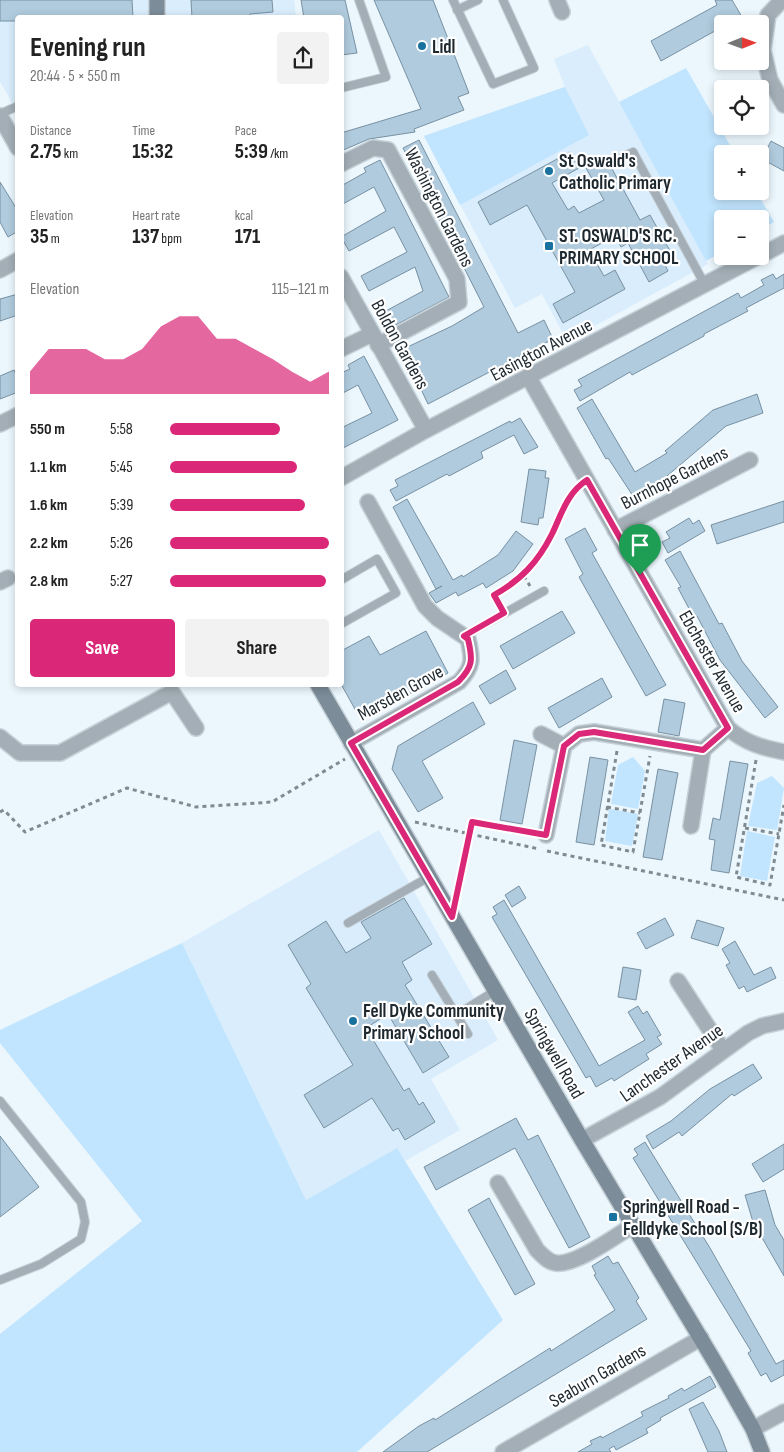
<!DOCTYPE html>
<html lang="en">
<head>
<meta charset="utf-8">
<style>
  body { margin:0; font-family:"Sofia Sans Condensed",sans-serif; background:#f2f2f2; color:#222; height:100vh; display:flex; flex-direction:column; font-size:19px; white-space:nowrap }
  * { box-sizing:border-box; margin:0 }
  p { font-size:16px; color:#767676 }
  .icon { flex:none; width:28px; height:28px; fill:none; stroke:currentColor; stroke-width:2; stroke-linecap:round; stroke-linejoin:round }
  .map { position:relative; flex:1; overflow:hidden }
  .drawer { position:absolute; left:15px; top:15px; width:329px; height:672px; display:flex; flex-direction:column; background:#fff; border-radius:5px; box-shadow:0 2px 8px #0003 }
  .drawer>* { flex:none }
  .needle { width:32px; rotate:89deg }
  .fabs { position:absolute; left:714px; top:15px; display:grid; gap:10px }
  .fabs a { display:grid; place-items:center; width:55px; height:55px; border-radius:5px; background:#fff; box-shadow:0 2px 8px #0003; font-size:25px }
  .pin { position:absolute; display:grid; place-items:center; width:42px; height:42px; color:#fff; margin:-51px -21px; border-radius:50% 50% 50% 0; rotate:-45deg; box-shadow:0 0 5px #0007 }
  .pin .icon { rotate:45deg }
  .round { display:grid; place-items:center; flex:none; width:52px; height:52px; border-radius:5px; background:#f2f2f2 }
  .headline { display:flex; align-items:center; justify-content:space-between; height:85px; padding:0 15px }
  h1 { font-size:28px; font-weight:700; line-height:38px }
  .figures { display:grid; grid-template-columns:repeat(3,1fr); gap:8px; height:85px; padding:5px 15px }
  .figures div { display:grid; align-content:center }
  .figures b { font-size:21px; font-weight:700 }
  .figures small { font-size:14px; font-weight:400 }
  .figures p { font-size:14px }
  .chart { height:140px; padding:10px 15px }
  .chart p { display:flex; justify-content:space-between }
  .chart svg { width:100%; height:90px; margin-top:5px; fill:#db2777; opacity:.7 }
  .primary-button { display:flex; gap:10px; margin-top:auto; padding:10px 15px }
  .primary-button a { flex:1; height:58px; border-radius:5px; background:#db2777; color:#fff; font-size:20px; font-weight:700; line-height:58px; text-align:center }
  .primary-button a+a { background:#f2f2f2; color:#222 }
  ul { padding:0 15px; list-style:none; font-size:16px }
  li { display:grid; grid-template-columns:80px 60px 1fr; align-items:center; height:38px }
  li i { height:12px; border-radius:6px; background:#db2777 }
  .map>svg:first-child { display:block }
</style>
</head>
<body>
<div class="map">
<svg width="784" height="1452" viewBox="0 0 784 1452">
  <rect width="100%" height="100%" fill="#ebf6fd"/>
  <g fill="#d9edfc">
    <path d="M 0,0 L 294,0 L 296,17 L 18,18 L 17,112 L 0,81 Z"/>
    <path d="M 588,45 L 708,264 L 567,341 L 542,294 L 515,308 L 424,136 L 565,87 L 554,59 Z"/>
    <path d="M 379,830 L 498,1040 L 431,1079 L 460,1130 L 405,1161 L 396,1149 L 306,1200 L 182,943 Z"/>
  </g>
  <g fill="#c1e5fe">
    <path d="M 686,68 L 735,154 L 722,154 L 722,191 L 756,191 L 774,222 L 760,230 L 760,219 L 722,219 L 722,252 L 706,261 L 619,102 Z"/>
    <path d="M 565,87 L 589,135 L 460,205 L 424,136 Z"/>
    <path d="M 633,757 L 645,771 L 638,809 L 611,804 L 618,765 Z"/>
    <path d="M 772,776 L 784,788 L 777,830 L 748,826 L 757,783 Z"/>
    <path d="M 609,809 L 638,814 L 632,846 L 605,841 Z"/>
    <path d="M 747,831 L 775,837 L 767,881 L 740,876 Z"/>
    <path d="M 182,943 L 306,1200 L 397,1148 L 503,1320 L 357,1452 L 0,1452 L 0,1334 L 142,1221 L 0,1043 L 0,1030 Z"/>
  </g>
  <g fill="#b0cbdd" stroke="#7891a3">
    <path d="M 0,0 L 132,0 L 133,18 L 18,18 L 18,21 L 0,21 Z"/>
    <path d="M 191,0 L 272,0 L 273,12 L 250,14 L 250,18 L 192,18 Z"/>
    <path d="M 301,0 L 345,0 L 357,53 L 341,55 L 341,18 L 304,18 Z"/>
    <path d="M 374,0 L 433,0 L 469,93 L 458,97 L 464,110 L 414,129 L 415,132 L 369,139 L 341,151 L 341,133 L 421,109 Z"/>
    <path d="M 715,0 L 732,0 L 742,17 L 729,24 L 722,24 L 722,27 L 661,61 L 651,41 L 717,5 Z"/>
    <path d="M 419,140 L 518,333 L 544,320 L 553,339 L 428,404 L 410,366 L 407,368 L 399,351 L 452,326 L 484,307 L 403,148 Z"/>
    <path d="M 771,141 L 784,148 L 784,171 L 762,159 Z"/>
    <path d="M 570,152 L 579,168 L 552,183 L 568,210 L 574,206 L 579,213 L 604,200 L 586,168 L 606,158 L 640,220 L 650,215 L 673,256 L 663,261 L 668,271 L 649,282 L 628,243 L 621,247 L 615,236 L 589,250 L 604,276 L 615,270 L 625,289 L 563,323 L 553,304 L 575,292 L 527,205 L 490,225 L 478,202 Z"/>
    <path d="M 380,160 L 449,297 L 390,328 L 382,313 L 423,291 L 415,267 L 369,291 L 361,276 L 407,252 L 394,227 L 349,251 L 341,237 L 386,211 L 374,187 L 341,205 L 341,186 L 366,172 L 364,168 Z"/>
    <path d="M 0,182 L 18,211 L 18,231 L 8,237 L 0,222 Z"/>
    <path d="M 773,274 L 776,279 L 784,274 L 784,288 L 746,308 L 748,311 L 704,334 L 704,336 L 632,375 L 630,372 L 580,401 L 574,390 L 582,386 L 578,380 L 738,293 L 741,298 L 764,285 L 761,280 Z"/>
    <path d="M 18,294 L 18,315 L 0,321 L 0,299 Z"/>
    <path d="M 364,356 L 398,420 L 341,449 L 341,428 L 372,413 L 358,385 L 341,394 L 341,373 L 350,369 L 348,365 Z"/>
    <path d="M 14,370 L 18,378 L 18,392 L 0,399 L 0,376 Z"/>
    <path d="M 757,394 L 763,413 L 726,426 L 667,476 L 668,479 L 644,493 L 643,491 L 633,496 L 608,458 L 606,459 L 577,408 L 592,399 L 635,472 L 667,453 L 665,451 L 713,410 Z"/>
    <path d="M 520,418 L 538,447 L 524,454 L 514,435 L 481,452 L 483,458 L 449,476 L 447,474 L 396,501 L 390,490 L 398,486 L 395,480 L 510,421 L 511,423 Z"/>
    <path d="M 529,469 L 546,471 L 545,478 L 549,478 L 543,518 L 539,518 L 538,525 L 521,522 Z"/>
    <path d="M 407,499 L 453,580 L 462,575 L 463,577 L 498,555 L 516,531 L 533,544 L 513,571 L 486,588 L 483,583 L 458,596 L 456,592 L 436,603 L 429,593 L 442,586 L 436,589 L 393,507 Z"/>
    <path d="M 784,501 L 784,522 L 717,544 L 711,525 Z"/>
    <path d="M 689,518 L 693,524 L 699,520 L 705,531 L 668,553 L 662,542 L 670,538 L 666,532 Z"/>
    <path d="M 585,528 L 597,550 L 592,553 L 666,685 L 646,696 L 579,577 L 583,574 L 565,539 Z"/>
    <path d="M 680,551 L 719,624 L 722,623 L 742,661 L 778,707 L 765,718 L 720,660 L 697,616 L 694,618 L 678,588 L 681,587 L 665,560 Z"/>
    <path d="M 562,611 L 575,633 L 513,669 L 500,646 Z"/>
    <path d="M 426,631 L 448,673 L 361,720 L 341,684 L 341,651 L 369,636 L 380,655 Z"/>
    <path d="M 506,670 L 516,689 L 490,704 L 479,686 Z"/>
    <path d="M 602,678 L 612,697 L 559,728 L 548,708 Z"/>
    <path d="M 664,699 L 685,703 L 679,736 L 658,732 Z"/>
    <path d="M 473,702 L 485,724 L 422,761 L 443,798 L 418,812 L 392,769 L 398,746 Z"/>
    <path d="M 514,740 L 537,745 L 522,824 L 500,820 Z"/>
    <path d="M 590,757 L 608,760 L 594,845 L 576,842 Z"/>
    <path d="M 730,761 L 748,764 L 729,873 L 711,870 L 715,840 L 709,839 L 713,818 L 720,820 Z"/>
    <path d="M 658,769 L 678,773 L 662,860 L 643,857 Z"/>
    <path d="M 519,886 L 526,898 L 512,907 L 505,895 Z"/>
    <path d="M 404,898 L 432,944 L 402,962 L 412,980 L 405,985 L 449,1057 L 423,1073 L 388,1014 L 366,1028 L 404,1091 L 409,1088 L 419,1105 L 423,1102 L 435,1122 L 405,1140 L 398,1128 L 393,1131 L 372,1098 L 324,1128 L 304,1095 L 353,1065 L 306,988 L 311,984 L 288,945 L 326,921 L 346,953 L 371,938 L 361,922 Z"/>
    <path d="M 504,900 L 599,1066 L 645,1040 L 628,1012 L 638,1006 L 643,1014 L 647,1011 L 661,1035 L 657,1037 L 662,1044 L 646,1054 L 649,1059 L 614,1081 L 612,1078 L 596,1087 L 590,1076 L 586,1078 L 492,917 L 497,914 L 493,907 Z"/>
    <path d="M 665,918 L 674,935 L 646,949 L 637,933 Z"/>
    <path d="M 697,920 L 724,928 L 718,946 L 691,938 Z"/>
    <path d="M 735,941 L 754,975 L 771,967 L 776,978 L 747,992 L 744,986 L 739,989 L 726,965 L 730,963 L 722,949 Z"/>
    <path d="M 623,967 L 641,970 L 636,1000 L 618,997 Z"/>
    <path d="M 753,1064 L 762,1078 L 734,1096 L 732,1094 L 682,1136 L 679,1132 L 653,1149 L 646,1136 L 671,1121 L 710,1089 Z"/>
    <path d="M 516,1118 L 528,1140 L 538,1135 L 590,1237 L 569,1248 L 515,1148 L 436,1190 L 424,1167 Z"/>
    <path d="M 0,1136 L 39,1187 L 0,1217 Z"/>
    <path d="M 645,1142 L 710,1248 L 776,1364 L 784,1360 L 784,1375 L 771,1382 L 766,1373 L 761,1376 L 748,1353 L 751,1351 L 633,1158 L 638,1155 L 634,1149 Z"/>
    <path d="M 784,1144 L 784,1169 L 763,1182 L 752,1164 Z"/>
    <path d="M 765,1190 L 775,1225 L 784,1240 L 784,1276 L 753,1222 L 745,1195 Z"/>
    <path d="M 489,1198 L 535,1284 L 515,1295 L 468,1210 Z"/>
    <path d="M 608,1256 L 613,1264 L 618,1262 L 639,1298 L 636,1301 L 647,1319 L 427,1452 L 383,1452 L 419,1426 L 434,1418 L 435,1420 L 550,1348 L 551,1351 L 615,1310 L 594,1275 L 596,1274 L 592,1266 Z"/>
    <path d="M 710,1376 L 716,1387 L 660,1418 L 661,1420 L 646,1429 L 648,1433 L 616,1450 L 614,1446 L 609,1449 L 611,1452 L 578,1452 L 592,1444 L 590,1441 L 601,1436 L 602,1438 L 643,1416 L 641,1412 L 669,1398 L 668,1396 L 682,1388 L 684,1391 Z"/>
    <path d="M 703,1402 L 719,1431 L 727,1452 L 708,1452 L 689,1409 Z"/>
  </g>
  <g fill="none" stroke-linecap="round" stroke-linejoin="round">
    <g stroke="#c6d1d8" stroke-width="10">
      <g id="service">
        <path d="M 453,0 L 493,84 L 534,68 L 503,0"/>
        <path d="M 457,10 L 478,0"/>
        <path d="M 341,88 L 386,77 L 359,0"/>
        <path d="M 0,114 L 18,106"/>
        <path d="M 617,160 L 633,152 L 705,285"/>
        <path d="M 341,580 L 377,559 L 396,593 L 341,624"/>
        <path d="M 464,636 L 544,591"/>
        <path d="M 348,923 L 429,877"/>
        <path d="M 432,975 L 468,1034"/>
        <path d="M 456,1015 L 495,991"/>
        <path d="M 0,1101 L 81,1202 L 85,1222 L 81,1239 L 41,1264 L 0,1280"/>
      </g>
    </g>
    <g stroke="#c6d1d8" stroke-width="18">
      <g id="minor">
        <path d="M 557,0 L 562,12"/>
        <path d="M 782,0 L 768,15 L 763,50 L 770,80 L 784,105"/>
        <path d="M 341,164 L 373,148 L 388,150 L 457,279 L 459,302 L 378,345"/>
        <path d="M 760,256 L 784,243"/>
        <path d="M 0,270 L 18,260"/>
        <path d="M 341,277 L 426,430"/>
        <path d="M 341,349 L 372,334"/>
        <path d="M 529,378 L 728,728 C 745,743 763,748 784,752"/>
        <path d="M 0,424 L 18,415"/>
        <path d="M 341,478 L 426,430 L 759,256"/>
        <path d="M 615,530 L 750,460"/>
        <path d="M 0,582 L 8,578"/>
        <path d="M 541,734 L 564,746"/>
        <path d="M 0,737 L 20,753 L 60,753 L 172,692 L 196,728"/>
        <path d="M 351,743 L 459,682 C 473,667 473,660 468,639 L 437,618 L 425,606 L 368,502"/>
        <path d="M 691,826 L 703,750"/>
        <path d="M 546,835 L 564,746 L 579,734 L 594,732 L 703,750 L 728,728"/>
        <path d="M 678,981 L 723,1050"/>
        <path d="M 582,1140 L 660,1097 L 748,1033 L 762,1026 L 784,1021"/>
        <path d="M 498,1183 L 537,1250 C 543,1256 548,1262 556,1263 C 575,1266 616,1236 632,1226"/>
        <path d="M 753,1429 L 784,1412"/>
        <path d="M 503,1452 L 701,1338"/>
      </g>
    </g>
    <g stroke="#c6d1d8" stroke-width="18">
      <path id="tertiary" d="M 0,116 L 18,148"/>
    </g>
    <g stroke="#c6d1d8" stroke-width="18">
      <g id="secondary">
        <path d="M 157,0 L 157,18"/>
        <path d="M 318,685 L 582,1140 L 716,1364 L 753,1429 L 762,1452"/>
      </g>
    </g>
    <g stroke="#7f8a91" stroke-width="3" stroke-dasharray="4 4" stroke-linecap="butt">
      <path d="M 524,576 L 530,586"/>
      <path d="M 499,604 L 494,595 C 504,590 515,584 524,576 C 548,553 557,517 574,489"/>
      <path d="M 617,751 L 601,845 L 633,852 L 650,756"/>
      <path d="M 756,760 L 736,877 L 770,885 L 784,805"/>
      <path d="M 607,807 L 640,813"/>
      <path d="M 0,812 L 4,810 L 25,832 L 127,788 L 196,807 L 272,802 L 345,759"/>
      <path d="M 415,822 L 539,849"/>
      <path d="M 745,828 L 779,834"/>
      <path d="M 547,851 L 784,900"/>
      <path d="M 457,894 L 473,822 L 533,833"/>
    </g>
    <use href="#service" stroke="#a3aeb6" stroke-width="8"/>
    <use href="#minor" stroke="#a3aeb6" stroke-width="15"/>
    <use href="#tertiary" stroke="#a3aeb6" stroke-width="15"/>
    <use href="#secondary" stroke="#7c8c98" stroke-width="15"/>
  </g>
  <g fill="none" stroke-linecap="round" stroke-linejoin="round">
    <g stroke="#fff" stroke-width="10">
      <path id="route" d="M 587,480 L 728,728 L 703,750 L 594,732 L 579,734 L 564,746 L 546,835 L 472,822 L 452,917 L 351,743 L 458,682 C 473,667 473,660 468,639 L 464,636 L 504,613 L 494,595 C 521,580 538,562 552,534 C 562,513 567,493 587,480 Z"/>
    </g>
    <use href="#route" stroke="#db2777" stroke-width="6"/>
  </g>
  <g fill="#1971a0" stroke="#fff" stroke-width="2">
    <circle cx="422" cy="46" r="5"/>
    <circle cx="549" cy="171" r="5"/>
    <rect x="544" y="241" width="10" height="10" rx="2.5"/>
    <circle cx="353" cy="1021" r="5"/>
    <rect x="608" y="1212" width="10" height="10" rx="2.5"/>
  </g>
  <g text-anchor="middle" stroke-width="4.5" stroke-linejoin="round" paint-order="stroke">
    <g font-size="19" font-weight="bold" fill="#1e282f" stroke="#fff" text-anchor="start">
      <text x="432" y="53">Lidl</text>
      <text x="559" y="167">St Oswald's<tspan x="559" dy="22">Catholic Primary</tspan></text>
      <text x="559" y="242">ST. OSWALD'S RC.<tspan x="559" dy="22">PRIMARY SCHOOL</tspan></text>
      <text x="363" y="1017">Fell Dyke Community<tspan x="363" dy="22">Primary School</tspan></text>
      <text x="623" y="1213">Springwell Road -<tspan x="623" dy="22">Felldyke School (S/B)</tspan></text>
    </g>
    <g font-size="19" fill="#1e282f" stroke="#fff">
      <text transform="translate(440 207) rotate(63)" y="7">Washington Gardens</text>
      <text transform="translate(401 344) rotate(61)" y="7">Boldon Gardens</text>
      <text transform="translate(541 349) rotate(-28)" y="7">Easington Avenue</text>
      <text transform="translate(674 477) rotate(-27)" y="7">Burnhope Gardens</text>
      <text transform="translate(713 661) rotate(60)" y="7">Ebchester Avenue</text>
      <text transform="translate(400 692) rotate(-29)" y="7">Marsden Grove</text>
      <text transform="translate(555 1053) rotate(60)" y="7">Springwell Road</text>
      <text transform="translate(671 1062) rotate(-35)" y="7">Lanchester Avenue</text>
      <text transform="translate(597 1375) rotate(-30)" y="7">Seaburn Gardens</text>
    </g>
  </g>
</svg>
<div class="fabs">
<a><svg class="needle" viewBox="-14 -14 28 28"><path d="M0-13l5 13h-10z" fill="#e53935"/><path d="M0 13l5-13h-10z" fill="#767676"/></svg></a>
<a><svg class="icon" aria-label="locate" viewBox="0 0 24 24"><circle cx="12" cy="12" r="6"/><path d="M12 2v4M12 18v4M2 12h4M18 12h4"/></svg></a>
<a>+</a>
<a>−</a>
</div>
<div class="pin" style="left:640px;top:575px;background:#1e9e55"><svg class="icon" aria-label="arrive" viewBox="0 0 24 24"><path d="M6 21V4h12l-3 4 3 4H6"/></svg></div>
<section class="drawer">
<div class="headline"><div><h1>Evening run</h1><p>20:44 · 5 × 550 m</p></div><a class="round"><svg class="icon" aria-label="share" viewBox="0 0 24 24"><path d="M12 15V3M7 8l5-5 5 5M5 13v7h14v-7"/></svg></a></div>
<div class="figures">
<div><p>Distance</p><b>2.75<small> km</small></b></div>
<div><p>Time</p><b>15:32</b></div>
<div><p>Pace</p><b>5:39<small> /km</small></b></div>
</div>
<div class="figures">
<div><p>Elevation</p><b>35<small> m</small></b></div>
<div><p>Heart rate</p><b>137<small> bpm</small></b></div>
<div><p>kcal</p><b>171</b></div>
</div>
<div class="chart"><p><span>Elevation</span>115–121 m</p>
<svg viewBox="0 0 160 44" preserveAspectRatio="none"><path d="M0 44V33L10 22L20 22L30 22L40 27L50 27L60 22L70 11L80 6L90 6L100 17L110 17L120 22L130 27L140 33L150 38L160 33V44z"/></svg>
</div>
<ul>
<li><b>550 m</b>5:58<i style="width:69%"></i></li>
<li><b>1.1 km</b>5:45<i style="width:80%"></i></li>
<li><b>1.6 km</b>5:39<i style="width:85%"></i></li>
<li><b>2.2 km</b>5:26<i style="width:100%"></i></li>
<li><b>2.8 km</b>5:27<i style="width:98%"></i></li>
</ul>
<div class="primary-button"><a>Save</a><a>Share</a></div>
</section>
</div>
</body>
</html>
